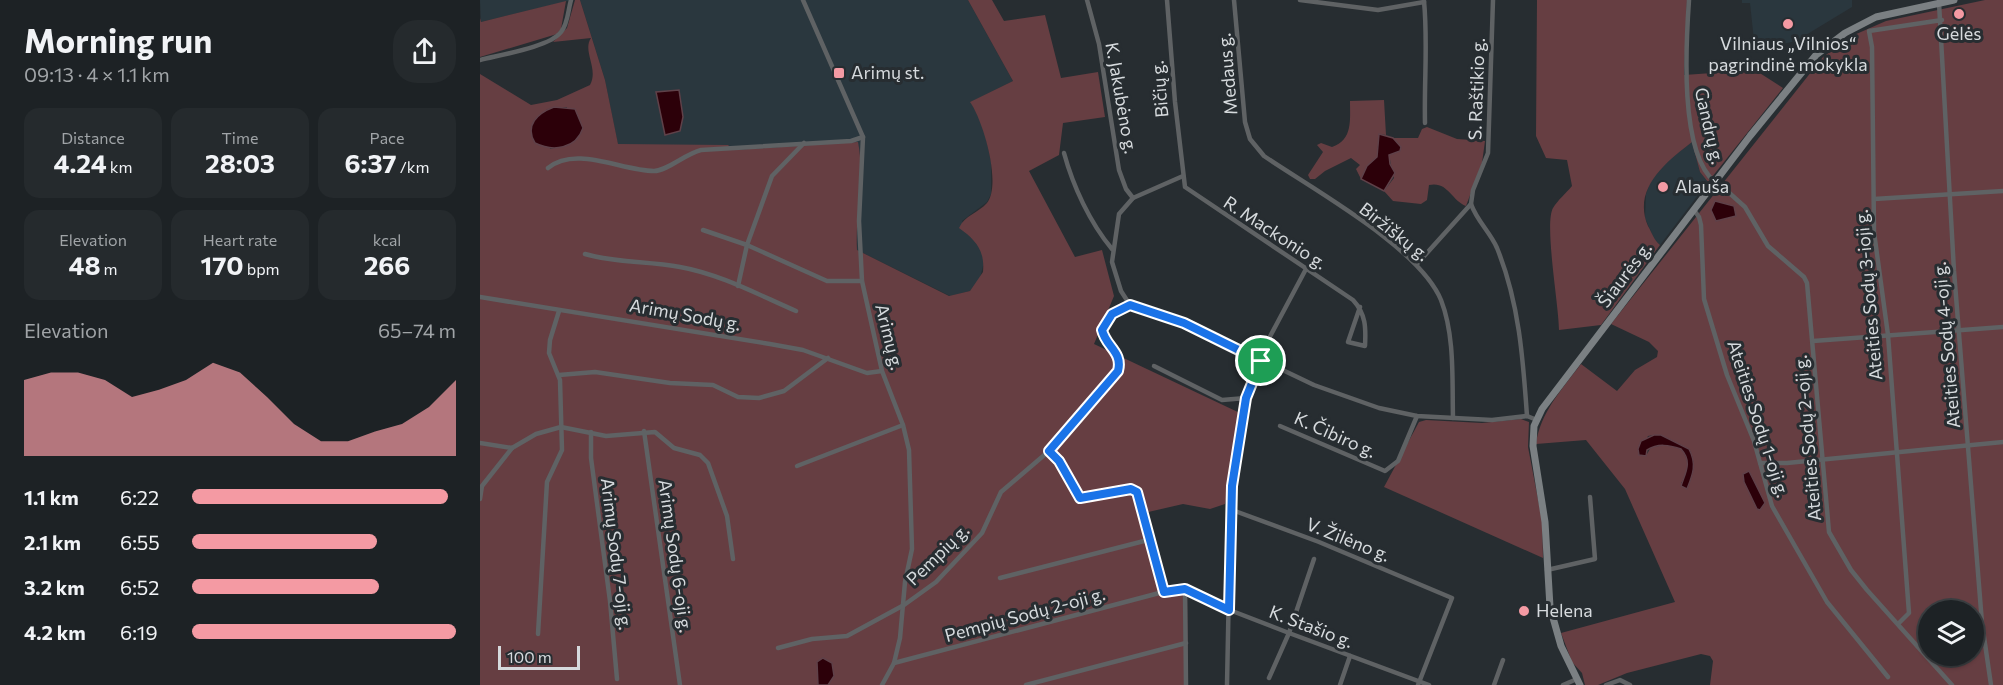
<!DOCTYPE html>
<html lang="en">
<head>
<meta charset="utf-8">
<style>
  body { margin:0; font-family:Commissioner,sans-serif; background:#252a2d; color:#f1f3f6; height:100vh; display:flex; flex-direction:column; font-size:22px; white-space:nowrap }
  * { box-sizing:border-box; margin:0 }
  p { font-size:20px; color:#a0a4a7 }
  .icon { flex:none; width:33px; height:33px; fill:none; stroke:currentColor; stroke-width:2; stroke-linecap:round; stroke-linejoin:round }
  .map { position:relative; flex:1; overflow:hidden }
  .side { display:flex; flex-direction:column; background:#1d2225; width:480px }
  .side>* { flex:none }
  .tools { position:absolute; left:1438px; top:600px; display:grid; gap:12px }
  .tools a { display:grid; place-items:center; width:66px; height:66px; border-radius:50%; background:#1d2225; box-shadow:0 2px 4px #0004,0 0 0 2px #3b3f42; font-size:30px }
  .scale { position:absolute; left:18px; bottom:15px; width:82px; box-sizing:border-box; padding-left:6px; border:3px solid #d6dadd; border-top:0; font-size:16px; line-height:21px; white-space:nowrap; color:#d6dadd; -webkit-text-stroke:4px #272d31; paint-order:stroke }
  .pin { position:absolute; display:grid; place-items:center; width:51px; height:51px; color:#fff; margin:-26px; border:3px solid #fff; border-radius:50%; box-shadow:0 2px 6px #0007 }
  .round { display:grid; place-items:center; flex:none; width:63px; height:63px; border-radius:24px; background:#252a2d }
  .head { display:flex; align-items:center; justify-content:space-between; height:102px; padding:0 24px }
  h1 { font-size:33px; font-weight:700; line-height:45px }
  .figures { display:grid; grid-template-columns:repeat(3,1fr); gap:9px; height:102px; padding:6px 24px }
  .figures div { display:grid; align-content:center; border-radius:15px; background:#252a2d; text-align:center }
  .figures b { font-size:26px; font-weight:700 }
  .figures small { font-size:16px; font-weight:400 }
  .figures p { font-size:16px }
  .chart { height:168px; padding:12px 24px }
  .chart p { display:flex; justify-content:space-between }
  .chart svg { width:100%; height:108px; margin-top:6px; fill:#f49aa3; opacity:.7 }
  ul { padding:0 24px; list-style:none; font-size:20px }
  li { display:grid; grid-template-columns:96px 72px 1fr; align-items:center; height:45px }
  li i { height:15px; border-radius:8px; background:#f49aa3 }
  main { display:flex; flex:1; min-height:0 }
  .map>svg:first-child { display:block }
</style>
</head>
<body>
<main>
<section class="side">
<div class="head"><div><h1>Morning run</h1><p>09:13 · 4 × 1.1 km</p></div><a class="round"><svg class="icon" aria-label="share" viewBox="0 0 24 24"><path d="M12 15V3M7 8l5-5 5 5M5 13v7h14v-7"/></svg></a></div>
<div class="figures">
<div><p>Distance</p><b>4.24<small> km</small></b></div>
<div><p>Time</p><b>28:03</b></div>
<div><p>Pace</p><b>6:37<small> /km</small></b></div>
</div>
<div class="figures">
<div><p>Elevation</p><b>48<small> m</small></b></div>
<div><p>Heart rate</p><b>170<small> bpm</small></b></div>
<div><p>kcal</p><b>266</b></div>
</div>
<div class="chart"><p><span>Elevation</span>65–74 m</p>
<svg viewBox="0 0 160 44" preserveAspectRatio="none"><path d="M0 44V13L10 10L20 10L30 13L40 20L50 17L60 13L70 6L80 10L90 20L100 31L110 38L120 38L130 34L140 31L150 24L160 13V44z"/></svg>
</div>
<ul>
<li><b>1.1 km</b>6:22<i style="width:97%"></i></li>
<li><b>2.1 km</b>6:55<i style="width:70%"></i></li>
<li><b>3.2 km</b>6:52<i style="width:71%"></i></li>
<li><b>4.2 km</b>6:19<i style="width:100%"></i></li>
</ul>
</section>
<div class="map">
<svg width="1523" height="685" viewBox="0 0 1523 685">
  <rect width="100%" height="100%" fill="#272d31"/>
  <g fill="#2a373e">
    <path d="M 0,0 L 92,0 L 1,22 Z"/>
    <path d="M 100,0 L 488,0 L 533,81 L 491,102 L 504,128 L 511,162 L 511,194 L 507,202 L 482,221 L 501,248 L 504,262 L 499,282 L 490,291 L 470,296 L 377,250 L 376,219 L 380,168 L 254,150 L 248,145 L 138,145 L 125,80 Z"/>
    <path d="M 1262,0 L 1372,0 L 1372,7 L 1316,41 L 1275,50 L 1270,3 L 1262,3 Z"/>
    <path d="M 1212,142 L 1220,172 L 1228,182 L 1180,245 L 1175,241 L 1165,218 L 1166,194 L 1171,180 L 1190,159 Z"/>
  </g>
  <g fill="#663e42" fill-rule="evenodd">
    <path d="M 95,0 L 100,0 L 125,80 L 138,144 L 248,145 L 254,150 L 378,142 C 385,177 375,214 377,250 L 469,296 L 490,291 L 503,272 C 505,251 496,240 479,228 C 485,215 498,213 507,203 C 522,184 503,120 490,102 L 533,81 L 488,0 L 512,0 L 524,21 L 565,15 L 581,78 L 618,72 L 625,117 L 583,123 L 579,155 L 549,171 L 595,257 L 622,250 L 634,296 L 614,344 L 762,414 L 745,504 L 730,509 L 703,504 L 664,513 L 685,589 L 707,585 L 708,685 L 0,685 L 0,74 L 51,105 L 77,100 L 110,85 C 119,69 102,51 111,38 L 73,42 L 87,28 ZM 74,107 L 87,107 L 88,145 L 70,149 L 66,110 Z"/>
    <path d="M 1057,0 L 1207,0 L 1204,75 L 1275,70 L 1303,88 L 1228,182 L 1220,172 L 1212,142 C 1186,162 1152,189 1168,226 C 1172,233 1174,240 1180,245 L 1121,325 L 1079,330 C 1079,306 1064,224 1073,208 C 1078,200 1086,193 1092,186 L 1087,160 L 1066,158 L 1056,136 Z"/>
    <path d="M 1505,0 L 1523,0 L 1523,685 L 1230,685 L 1233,661 L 1230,656 L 1221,654 L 1147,673 L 1118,685 L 1105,685 L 1102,673 L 1092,662 L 1081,633 L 1195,602 L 1145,489 L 1106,440 L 1056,444 C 1060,413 1082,389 1101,364 L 1137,391 L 1155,370 L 1177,357 L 1178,351 L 1169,342 L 1131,324 L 1343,57 L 1374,35 L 1406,21 ZM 1174,435 L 1181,435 L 1209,449 C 1217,464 1213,472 1208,487 L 1201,483 C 1209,472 1210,460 1201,449 L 1187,445 L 1171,447 L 1167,454 L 1159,453 L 1168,436 ZM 1449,610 L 1494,610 L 1494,656 L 1449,656 Z"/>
    <path d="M 86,1 L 81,29 L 77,34 L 0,57 L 0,18 L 1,22 Z"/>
    <path d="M 904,100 L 906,135 L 899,134 L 897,157 L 887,166 L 881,179 L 876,169 L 880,165 L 871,158 L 845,171 L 835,179 L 830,179 L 828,175 L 843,152 L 837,145 L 841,143 L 852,147 C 873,140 870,120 870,101 Z"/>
    <path d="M 947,127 L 977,139 L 1005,141 L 1002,163 L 986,206 C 971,200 968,181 949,185 L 947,200 L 941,204 L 913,201 L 904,191 L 914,178 L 909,155 L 920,151 L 921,147 L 913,138 L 938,138 L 942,129 Z"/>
    <path d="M 1041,419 L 1049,422 L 1048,447 L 1062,520 L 1063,558 L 904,487 L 939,422 L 946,420 L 1002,423 Z"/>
  </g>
  <g fill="#2c0009" stroke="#5f4149" stroke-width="1.5">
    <path d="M 199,90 L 203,117 L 200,131 L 185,135 L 176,92 Z"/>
    <path d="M 74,107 L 95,109 L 103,128 C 96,149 73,152 55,143 C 44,125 58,113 74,107 Z"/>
    <path d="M 899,134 L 913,138 L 921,147 L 920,151 L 909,155 L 910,164 L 915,173 L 904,191 L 881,179 L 887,166 L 897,157 Z"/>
    <path d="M 1235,201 L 1254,206 L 1256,216 L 1236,221 L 1231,210 Z"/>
    <path d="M 1174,435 L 1181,435 L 1209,449 C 1217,464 1213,474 1207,489 L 1201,486 C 1205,473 1213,462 1201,449 C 1189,445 1178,443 1167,450 L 1166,456 L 1159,455 L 1158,449 L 1161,441 Z"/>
    <path d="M 1269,471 L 1285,503 L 1280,510 L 1277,509 L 1264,482 L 1263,474 Z"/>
    <path d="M 343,658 L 352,663 L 354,676 L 348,685 L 338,685 L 337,662 Z"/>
  </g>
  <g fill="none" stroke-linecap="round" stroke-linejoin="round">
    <g stroke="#5f6264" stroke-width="4.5">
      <path d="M 323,0 L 383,137 L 379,221 L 382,281 L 402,371 L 423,425 L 429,450 L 432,549 L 425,582 L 420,638 L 414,663 L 402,685"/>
      <path d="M 607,0 L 619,44 L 639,170 L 646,189 L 653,198"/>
      <path d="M 687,0 L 695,102 L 705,187 L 873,300 C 886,314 886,328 885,346 L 868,342 L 880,307"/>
      <path d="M 754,0 L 765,122 L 770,139 L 784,156 C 832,189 939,247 961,300 C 975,336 972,380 973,418"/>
      <path d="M 820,0 L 898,10 L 944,2"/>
      <path d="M 1209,0 C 1206,43 1199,153 1235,182"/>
      <path d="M 944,1 C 948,42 944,81 945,123"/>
      <path d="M 1459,3 L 1474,271 L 1502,623 L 1511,685"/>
      <path d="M 0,60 C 19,55 70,47 81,32 C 88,24 88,10 91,0"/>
      <path d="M 584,153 C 593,186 610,223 632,249"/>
      <path d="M 68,168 C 96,145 142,171 174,171 C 187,171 205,154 221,150 L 371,141 L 383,137"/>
      <path d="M 703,176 L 653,198 L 639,214 L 632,262 L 641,291 L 650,305 L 704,323 L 834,385 L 899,408 L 937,416 L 1012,420 L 1047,416 L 1057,420"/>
      <path d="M 1236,181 L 1265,207 L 1288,246 L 1324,277 L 1327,283 L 1349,532 L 1371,570 L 1387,590 L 1472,685"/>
      <path d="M 1394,199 L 1523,191"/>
      <path d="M 991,204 C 997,221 1010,232 1017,248 C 1039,302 1043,358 1047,416"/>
      <path d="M 1214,210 L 1219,217 L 1221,225 L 1224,299 L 1247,375 L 1274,441 L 1292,506 L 1347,602 L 1408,677"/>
      <path d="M 223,230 L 267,245 L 347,281 L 382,281"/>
      <path d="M 105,254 C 136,263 168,261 200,267 C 240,274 279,295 316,311"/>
      <path d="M 937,264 L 991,204 L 993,190 L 1008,153 L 1013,0"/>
      <path d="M 258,286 L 267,245 L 292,176 L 324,143"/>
      <path d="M 0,297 L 290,344 L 323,350 L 387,373 L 402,371"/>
      <path d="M 1333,341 L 1523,327"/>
      <path d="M 778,359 L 826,269"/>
      <path d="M 674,366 L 742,400 L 766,398"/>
      <path d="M 79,375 L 115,372 L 190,383 L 233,385 L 258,397 L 279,398 L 304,391 L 348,358"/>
      <path d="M 800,426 L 905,471 L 918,461 L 937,416"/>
      <path d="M 164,431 L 200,685"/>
      <path d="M 111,432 L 111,458 L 130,601 L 137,679"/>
      <path d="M 0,443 L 32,448 L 56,434 L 81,427 L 126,436 L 175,432 L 194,448 L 220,455 L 228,463 L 247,516 L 253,559"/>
      <path d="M 569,451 L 579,461 L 600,498 L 651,489 L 657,492 L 683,592 L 705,589 L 706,685"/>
      <path d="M 1280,463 L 1307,463 L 1523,442"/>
      <path d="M 317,466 L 423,425"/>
      <path d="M 0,499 L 2,486 L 32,448"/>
      <path d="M 752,510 L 839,542 L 972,598 L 938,685"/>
      <path d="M 1067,570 L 1115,559 L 1110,497"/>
      <path d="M 520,578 L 668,540"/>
      <path d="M 705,589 L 734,604 L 809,633 L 949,685"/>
      <path d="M 1418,624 L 1429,613 L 1408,335 L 1394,232 L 1392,47 L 1389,31 L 1462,20"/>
      <path d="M 58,634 L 67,482 L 82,450 L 80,380 L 69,353 L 70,340 L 79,311"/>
      <path d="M 298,648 L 332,639 L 367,636 L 424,605 L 456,582 L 502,533 L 521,492 L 569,451 L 637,371 C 643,352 626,347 622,330 L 632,314 L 650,305"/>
      <path d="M 414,663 L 683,592"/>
      <path d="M 789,678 L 809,633 L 834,559"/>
      <path d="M 546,685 L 706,643"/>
      <path d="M 747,685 L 751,486 L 766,398 L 781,361"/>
      <path d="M 860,685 L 870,656"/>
      <path d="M 1014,685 L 1023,660"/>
      <path d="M 1083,685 L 1097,679"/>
      <path d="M 1126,685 L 1140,680 L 1150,685"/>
    </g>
    <path stroke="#7b8083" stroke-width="7" d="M 1100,685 L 1081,646 L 1070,607 L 1065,522 L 1053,446 L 1054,426 L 1062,409 L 1270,136 L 1336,55 L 1365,33 L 1396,17 L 1474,0"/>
  </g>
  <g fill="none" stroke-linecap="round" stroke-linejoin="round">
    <g stroke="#fff" stroke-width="12">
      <path id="route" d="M 650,305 L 704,323 L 781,361 L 766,398 L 752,486 L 749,610 L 705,589 L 684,592 L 657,492 L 651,489 L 600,498 L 579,461 L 569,451 L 638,371 C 643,352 626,347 622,330 L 632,314 Z"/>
    </g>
    <use href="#route" stroke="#1a73e8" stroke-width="8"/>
  </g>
  <g fill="#f49aa3" stroke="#272d31" stroke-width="2">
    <circle cx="1479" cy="14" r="6"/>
    <circle cx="1308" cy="24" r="6"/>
    <rect x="353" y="67" width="12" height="12" rx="3"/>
    <circle cx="1183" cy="187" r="6"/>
    <circle cx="1044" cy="611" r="6"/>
  </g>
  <g text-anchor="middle" stroke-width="6" stroke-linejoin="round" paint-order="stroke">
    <g font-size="18" fill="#d6dadd" stroke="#272d31" text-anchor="start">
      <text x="1479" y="40" text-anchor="middle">Gėlės</text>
      <text x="1308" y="50" text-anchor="middle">Vilniaus „Vilnios“<tspan x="1308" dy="21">pagrindinė mokykla</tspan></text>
      <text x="371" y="79">Arimų st.</text>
      <text x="1195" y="193">Alauša</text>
      <text x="1056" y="617">Helena</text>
    </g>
    <g font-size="18" fill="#d6dadd" stroke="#272d31">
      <text transform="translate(748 74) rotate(-95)" y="6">Medaus g.</text>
      <text transform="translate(680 89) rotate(-95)" y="6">Bičių g.</text>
      <text transform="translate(997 89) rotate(-88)" y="6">S. Raštikio g.</text>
      <text transform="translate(641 98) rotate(80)" y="6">K. Jakubėno g.</text>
      <text transform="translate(1229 126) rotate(77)" y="6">Gandrų g.</text>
      <text transform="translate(914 232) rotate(38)" y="6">Biržiškų g.</text>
      <text transform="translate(795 233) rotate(33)" y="6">R. Mackonio g.</text>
      <text transform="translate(1145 275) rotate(-53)" y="6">Šiaurės g.</text>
      <text transform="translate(1389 295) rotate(-95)" y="6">Ateities Sodų 3-ioji g.</text>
      <text transform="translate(205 315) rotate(10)" y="6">Arimų Sodų g.</text>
      <text transform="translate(409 337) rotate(76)" y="6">Arimų g.</text>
      <text transform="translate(1467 345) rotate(-95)" y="6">Ateities Sodų 4-oji g.</text>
      <text transform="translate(1278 419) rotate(72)" y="6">Ateities Sodų 1-oji g.</text>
      <text transform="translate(855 435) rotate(24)" y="6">K. Čibiro g.</text>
      <text transform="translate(1328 438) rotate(-95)" y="6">Ateities Sodų 2-oji g.</text>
      <text transform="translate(868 540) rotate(22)" y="6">V. Žilėno g.</text>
      <text transform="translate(136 554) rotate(83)" y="6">Arimų Sodų 7-oji g.</text>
      <text transform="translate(458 555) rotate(-44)" y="6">Pempių g.</text>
      <text transform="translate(195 556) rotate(82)" y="6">Arimų Sodų 6-oji g.</text>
      <text transform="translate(545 615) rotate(-15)" y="6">Pempių Sodų 2-oji g.</text>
      <text transform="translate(831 627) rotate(21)" y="6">K. Stašio g.</text>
    </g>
  </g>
</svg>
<div class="tools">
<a><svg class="icon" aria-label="layers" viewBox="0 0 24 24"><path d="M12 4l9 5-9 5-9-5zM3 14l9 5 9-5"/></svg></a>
</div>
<div class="scale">100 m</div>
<div class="pin" style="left:781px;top:361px;background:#1e9e55"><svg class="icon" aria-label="arrive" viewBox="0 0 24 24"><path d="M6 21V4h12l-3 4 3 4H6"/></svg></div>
</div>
</main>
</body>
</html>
